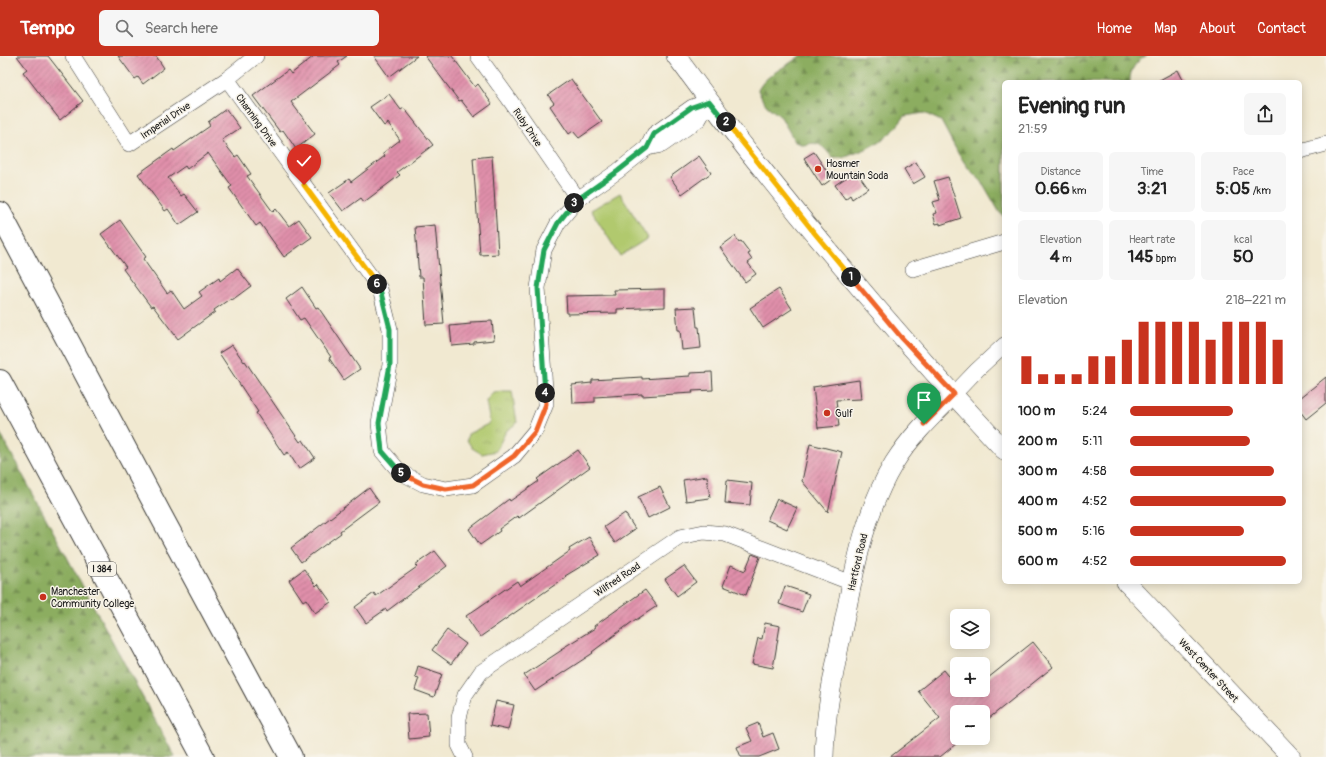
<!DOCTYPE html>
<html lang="en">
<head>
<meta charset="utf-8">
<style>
  body { margin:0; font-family:Pangolin,sans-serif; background:#f6f6f6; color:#222; height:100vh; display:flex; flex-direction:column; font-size:15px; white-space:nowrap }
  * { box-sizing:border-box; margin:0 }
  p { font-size:13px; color:#767676 }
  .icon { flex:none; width:22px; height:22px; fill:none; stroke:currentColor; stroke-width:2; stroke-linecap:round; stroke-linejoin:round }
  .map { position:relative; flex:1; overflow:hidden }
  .sheet { position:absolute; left:1002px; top:24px; width:300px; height:504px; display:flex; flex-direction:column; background:#fff; border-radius:6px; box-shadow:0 2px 10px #0003 }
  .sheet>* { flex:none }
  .buttons { position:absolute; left:950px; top:553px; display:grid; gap:8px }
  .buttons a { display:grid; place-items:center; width:40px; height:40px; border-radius:6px; background:#fff; box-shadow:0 2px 10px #0003; font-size:20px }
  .pin { position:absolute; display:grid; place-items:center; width:34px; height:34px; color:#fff; margin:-41px -17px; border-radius:50% 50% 50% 0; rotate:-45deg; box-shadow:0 0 4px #0007 }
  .pin .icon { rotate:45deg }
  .km { position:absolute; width:20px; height:20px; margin:-10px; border-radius:50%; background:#222; color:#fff; font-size:11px; line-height:20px; text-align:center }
  .round { display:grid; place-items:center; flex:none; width:42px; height:42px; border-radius:6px; background:#f6f6f6 }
  .summary { display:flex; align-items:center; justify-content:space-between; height:68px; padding:0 16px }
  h1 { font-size:22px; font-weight:700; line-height:30px }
  .stats { display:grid; grid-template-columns:repeat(3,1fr); gap:6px; height:68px; padding:4px 16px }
  .stats div { display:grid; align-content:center; border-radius:6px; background:#f6f6f6; text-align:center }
  .stats b { font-size:17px; font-weight:700 }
  .stats small { font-size:11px; font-weight:400 }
  .stats p { font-size:11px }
  .chart { height:112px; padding:8px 16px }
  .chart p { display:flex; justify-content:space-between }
  .chart svg { width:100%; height:72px; margin-top:4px; stroke:#c8321e; stroke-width:6 }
  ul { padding:0 16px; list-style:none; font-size:13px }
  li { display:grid; grid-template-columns:64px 48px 1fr; align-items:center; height:30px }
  li i { height:10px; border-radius:5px; background:#c8321e }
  header { display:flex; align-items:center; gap:24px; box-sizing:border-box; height:56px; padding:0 20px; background:#c8321e; color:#fff }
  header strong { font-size:19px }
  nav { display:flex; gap:22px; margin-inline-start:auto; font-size:14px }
  .search { width:280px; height:36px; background:#f6f6f6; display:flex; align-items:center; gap:10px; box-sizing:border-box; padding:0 14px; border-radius:6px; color:#767676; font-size:15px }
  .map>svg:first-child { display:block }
</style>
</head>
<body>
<header>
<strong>Tempo</strong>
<div class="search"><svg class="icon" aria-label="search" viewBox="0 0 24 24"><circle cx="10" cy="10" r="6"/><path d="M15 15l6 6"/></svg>Search here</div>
<nav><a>Home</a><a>Map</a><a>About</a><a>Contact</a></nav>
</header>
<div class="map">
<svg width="1326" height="701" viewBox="0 0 1326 701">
  <defs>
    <pattern id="grass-tufts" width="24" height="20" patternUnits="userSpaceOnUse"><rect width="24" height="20" fill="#b1c96e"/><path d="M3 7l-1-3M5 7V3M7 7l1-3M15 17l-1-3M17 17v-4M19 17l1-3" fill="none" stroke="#98ac5f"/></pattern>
    <pattern id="forest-firs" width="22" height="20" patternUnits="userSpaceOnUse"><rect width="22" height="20" fill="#8cad61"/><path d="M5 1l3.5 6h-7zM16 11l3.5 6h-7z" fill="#728c4f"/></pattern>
    <pattern id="building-hatch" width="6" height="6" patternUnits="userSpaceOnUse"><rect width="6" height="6" fill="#e08faa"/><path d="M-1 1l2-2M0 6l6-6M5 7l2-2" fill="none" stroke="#b5748a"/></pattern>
  </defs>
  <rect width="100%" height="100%" fill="#f7f3e8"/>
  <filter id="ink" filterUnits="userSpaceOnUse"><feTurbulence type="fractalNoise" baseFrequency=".025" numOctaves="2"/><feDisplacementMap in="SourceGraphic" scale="8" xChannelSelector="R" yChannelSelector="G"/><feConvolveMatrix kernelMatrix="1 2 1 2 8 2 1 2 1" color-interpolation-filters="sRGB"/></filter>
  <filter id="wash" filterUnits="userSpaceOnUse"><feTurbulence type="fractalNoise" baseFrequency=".012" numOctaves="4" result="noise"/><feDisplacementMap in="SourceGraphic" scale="16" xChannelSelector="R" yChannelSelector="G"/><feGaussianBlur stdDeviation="0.9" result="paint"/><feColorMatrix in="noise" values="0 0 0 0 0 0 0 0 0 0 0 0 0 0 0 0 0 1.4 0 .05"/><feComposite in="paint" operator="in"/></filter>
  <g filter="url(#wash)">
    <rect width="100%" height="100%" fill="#f1e9d1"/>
    <path fill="url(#grass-tufts)" stroke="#667245" d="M 503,335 L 512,335 L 517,367 L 506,375 L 496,395 L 482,398 L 472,392 L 467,384 L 468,378 L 490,367 L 486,345 L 493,336 Z"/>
    <g fill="url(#forest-firs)" stroke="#54643e">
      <path d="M 800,0 L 1146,0 C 1136,5 1129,15 1130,26 L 1004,26 L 1004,161 L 1000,157 L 982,126 L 969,113 L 959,99 L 941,65 L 924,57 L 905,60 L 894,74 L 880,85 L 866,93 L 843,102 L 833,102 C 823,91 820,84 804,89 L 795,86 L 781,61 L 767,50 L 762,43 L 758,34 C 767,17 785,12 800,0 Z"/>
      <path d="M 0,377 L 175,701 L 0,701 Z"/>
    </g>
    <path fill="#b1c96e" stroke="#667245" d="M 620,137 L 648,182 L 620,200 L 591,154 Z"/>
    <g id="blocks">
      <g fill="url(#building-hatch)">
        <path d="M 17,0 L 48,0 L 83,45 L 60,64 L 23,16 L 27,13 Z"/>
        <path d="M 118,0 L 156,0 L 164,12 L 143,28 L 138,21 L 135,23 Z"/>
        <path d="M 314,0 L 347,0 L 338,6 L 340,9 L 291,46 L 315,78 L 296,93 L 283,74 L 280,76 L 253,40 L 288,14 L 291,18 Z"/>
        <path d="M 374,0 L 417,0 L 389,21 Z"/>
        <path d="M 425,0 L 452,0 L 475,31 L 478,28 L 492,48 L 474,61 L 461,44 L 459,45 Z"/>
        <path d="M 1178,14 L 1184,26 L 1156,26 Z"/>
        <path d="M 571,23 L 602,66 L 579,82 L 573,75 L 569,78 L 550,50 L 554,47 L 548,39 Z"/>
        <path d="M 389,38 L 401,54 L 404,52 L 433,89 L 397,116 L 400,119 L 364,146 L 361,142 L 343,155 L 329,137 L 349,123 L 351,126 L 385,100 L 383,97 L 400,84 L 388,67 L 384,70 L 370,51 Z"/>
        <path d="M 226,53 L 240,72 L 222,84 L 235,101 L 238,99 L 251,118 L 247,120 L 273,156 L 276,153 L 289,170 L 299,163 L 312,181 L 284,201 L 260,167 L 256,170 L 229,132 L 232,130 L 208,97 L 187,113 L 185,110 L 168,122 L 181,140 L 184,138 L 198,156 L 179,169 L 168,153 L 165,155 L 138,118 L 173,93 L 174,95 L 210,70 L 208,66 Z"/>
        <path d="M 814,96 L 832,123 L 822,130 L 804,102 Z"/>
        <path d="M 492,100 L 498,198 L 480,199 L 473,102 Z"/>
        <path d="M 699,100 L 711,117 L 682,138 L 670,121 Z"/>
        <path d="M 916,106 L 925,121 L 913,128 L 904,113 Z"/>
        <path d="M 856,115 L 868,132 L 852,143 L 850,139 L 845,143 L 835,129 Z"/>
        <path d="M 948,121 L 961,162 L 940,169 L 940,167 L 936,168 L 933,158 L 937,157 L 933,146 L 940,144 L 934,125 Z"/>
        <path d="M 120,164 L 146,201 L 143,203 L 167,237 L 171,234 L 184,253 L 202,240 L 199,236 L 219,222 L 220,225 L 237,212 L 251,230 L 232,244 L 231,242 L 214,254 L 215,256 L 178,283 L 153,250 L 151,251 L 123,213 L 126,211 L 101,178 Z"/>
        <path d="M 435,169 L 444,268 L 426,269 L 423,221 L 419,221 L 415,171 Z"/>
        <path d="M 735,180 L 739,186 L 741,185 L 750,197 L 748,198 L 752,204 L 748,207 L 756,218 L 745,226 L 720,191 Z"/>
        <path d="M 302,231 L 316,252 L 318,251 L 360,313 L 344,324 L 329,302 L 331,301 L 304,262 L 300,264 L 286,243 Z"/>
        <path d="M 665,233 L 665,251 L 617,253 L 617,257 L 567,258 L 566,240 L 615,239 L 614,234 Z"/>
        <path d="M 779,233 L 792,253 L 763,272 L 750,252 Z"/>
        <path d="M 695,251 L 697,271 L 699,271 L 701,292 L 682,294 L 680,274 L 678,274 L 676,252 Z"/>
        <path d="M 492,265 L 494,284 L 474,286 L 474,288 L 452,290 L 450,270 L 471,268 L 471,266 Z"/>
        <path d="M 232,289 L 244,306 L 245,305 L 300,386 L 303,384 L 315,402 L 299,413 L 288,396 L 284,399 L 256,357 L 258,356 L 219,297 Z"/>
        <path d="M 712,316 L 713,334 L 692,335 L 693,337 L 642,340 L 642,338 L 595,341 L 595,346 L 573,347 L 572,329 L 592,327 L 592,324 L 642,321 L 642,323 L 690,320 L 690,317 Z"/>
        <path d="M 1326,321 L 1326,347 L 1306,363 L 1300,355 L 1300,342 Z"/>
        <path d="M 859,324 L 861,343 L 836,344 L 839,370 L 818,372 L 813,331 Z"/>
        <path d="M 810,388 L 842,396 L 828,456 L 802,425 Z"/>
        <path d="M 578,394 L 590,411 L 519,462 L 517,460 L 499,473 L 500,475 L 480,489 L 469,473 L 509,443 L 510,445 L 539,425 L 537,423 Z"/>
        <path d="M 707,420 L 710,442 L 686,445 L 683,424 Z"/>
        <path d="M 727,424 L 752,427 L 750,449 L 725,447 Z"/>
        <path d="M 660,431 L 670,451 L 648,462 L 638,441 Z"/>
        <path d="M 369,432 L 379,446 L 340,475 L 341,477 L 301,506 L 291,492 Z"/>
        <path d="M 777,443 L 797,452 L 787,473 L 767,464 Z"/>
        <path d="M 625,457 L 635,473 L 615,487 L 604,471 Z"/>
        <path d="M 589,481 L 600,499 L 565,520 L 566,521 L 480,581 L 466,560 L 517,525 L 520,530 L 570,495 L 569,493 Z"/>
        <path d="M 435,495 L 447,510 L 387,555 L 386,553 L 366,567 L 355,551 L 374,537 L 376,540 L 417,511 L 415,509 Z"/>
        <path d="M 752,498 L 760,501 L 746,539 L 723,530 L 731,509 L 745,515 Z"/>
        <path d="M 684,510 L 696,526 L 677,540 L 665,523 Z"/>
        <path d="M 304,513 L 316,530 L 318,528 L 331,546 L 315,557 L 306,543 L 303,545 L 289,524 Z"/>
        <path d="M 785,530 L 809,538 L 802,556 L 779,548 Z"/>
        <path d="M 645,534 L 657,550 L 636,564 L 636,563 L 592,596 L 593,597 L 535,635 L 524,619 L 562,594 L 561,593 L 595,572 L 594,570 Z"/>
        <path d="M 765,567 L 780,570 L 773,612 L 752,608 L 758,582 L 762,583 Z"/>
        <path d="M 447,574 L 466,588 L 451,608 L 432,594 Z"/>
        <path d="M 1033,586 L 1053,611 L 983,667 L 983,656 L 957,656 L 957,687 L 940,701 L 890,701 L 940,662 L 918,635 L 944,614 L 957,630 L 957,634 L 960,634 L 965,640 L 973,634 L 983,634 L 983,626 Z"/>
        <path d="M 418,610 L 442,618 L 434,641 L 415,634 L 419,622 L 415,621 Z"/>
        <path d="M 496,645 L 514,649 L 508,674 L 490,670 Z"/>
        <path d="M 427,657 L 429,681 L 409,683 L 407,658 Z"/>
        <path d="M 758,667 L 763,681 L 773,677 L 779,693 L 759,701 L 741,701 L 737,691 L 752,685 L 746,672 Z"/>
      </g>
    </g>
  </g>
  <g filter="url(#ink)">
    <use href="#blocks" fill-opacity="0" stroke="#3c3b37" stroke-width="1"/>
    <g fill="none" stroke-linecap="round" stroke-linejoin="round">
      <g stroke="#3c3b37" stroke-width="16">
        <g id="minor">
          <path d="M 73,0 L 129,88 L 227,23 L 256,0"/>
          <path d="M 478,0 L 507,40 L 578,143"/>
          <path d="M 227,23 L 380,233 L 390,273 L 390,309 L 379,367 L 382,395 L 400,416 L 423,428 L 446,433 L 473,429 L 514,400 L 535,375 L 546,348 L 538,232 L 544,194 L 558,167 L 578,143 L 618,115 L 647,92 L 654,78 L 692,51 L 709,45"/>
          <path d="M 647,92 L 662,89 L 699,63 L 709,45"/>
          <path d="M 1300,95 L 1326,88"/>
          <path d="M 913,213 L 1004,186"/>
          <path d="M 954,338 L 977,314 L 1004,289"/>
          <path d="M 465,701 L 459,689 L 459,662 L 465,639 L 481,616 L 680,481 L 704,476 L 725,478 L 852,527"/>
        </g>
      </g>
      <g stroke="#3c3b37" stroke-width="20">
        <g id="major">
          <path d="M 676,0 C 777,138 888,269 1004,394"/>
          <path d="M 1126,526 L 1291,701"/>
          <path d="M 824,701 C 825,655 835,611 844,566 C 855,511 865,455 894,407 C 910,381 933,359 954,338"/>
        </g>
      </g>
      <g stroke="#3c3b37" stroke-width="24">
        <g id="highway">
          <path d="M 0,157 L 160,458 L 291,701"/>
          <path d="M 0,325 L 203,701"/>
        </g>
      </g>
      <use href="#minor" stroke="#fff" stroke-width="15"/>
      <use href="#major" stroke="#fff" stroke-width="19"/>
      <use href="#highway" stroke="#fff" stroke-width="22"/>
    </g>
  </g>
  <g fill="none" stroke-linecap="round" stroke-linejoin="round" filter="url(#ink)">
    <g stroke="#fff" stroke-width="8">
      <path id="split-1" d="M 851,221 L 901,281 L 954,338 L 924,368"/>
    </g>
    <g stroke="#fff" stroke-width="8">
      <path id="split-2" d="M 726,66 L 812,174 L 851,221"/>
    </g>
    <g stroke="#fff" stroke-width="8">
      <path id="split-3" d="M 574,147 L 578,143 L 618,115 L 647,92 L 654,78 L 692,51 L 709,45 L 726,66"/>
    </g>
    <g stroke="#fff" stroke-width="8">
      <path id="split-4" d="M 545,337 L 538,232 L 544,194 L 558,167 L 574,147"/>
    </g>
    <g stroke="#fff" stroke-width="8">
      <path id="split-5" d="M 401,417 L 423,428 L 446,433 L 473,429 L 514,400 L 535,376 L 546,348 L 545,337"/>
    </g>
    <g stroke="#fff" stroke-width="8">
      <path id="split-6" d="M 377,228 L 380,233 L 390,273 L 390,309 L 379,367 L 382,395 L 401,417"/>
    </g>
    <g stroke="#fff" stroke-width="8">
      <path id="split-7" d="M 304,129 L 377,228"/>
    </g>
    <use href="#split-1" stroke="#f0652b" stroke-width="5"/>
    <use href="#split-2" stroke="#f5b400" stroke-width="5"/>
    <use href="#split-3" stroke="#22a559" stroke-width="5"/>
    <use href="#split-4" stroke="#22a559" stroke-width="5"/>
    <use href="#split-5" stroke="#f0652b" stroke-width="5"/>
    <use href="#split-6" stroke="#22a559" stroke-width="5"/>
    <use href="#split-7" stroke="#f5b400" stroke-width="5"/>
  </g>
  <g fill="#c8321e" stroke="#f7f3e8" stroke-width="1.5">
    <circle cx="818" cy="113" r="4"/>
    <circle cx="827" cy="357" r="4"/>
    <circle cx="43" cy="541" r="4"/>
  </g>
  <g text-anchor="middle" stroke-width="3" stroke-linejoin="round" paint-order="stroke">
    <rect fill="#f7f3e8" stroke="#5e5c59" stroke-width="1" x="88" y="506" width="28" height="14" rx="3"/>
    <g font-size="9" font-weight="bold" fill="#1c1c1c">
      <text x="102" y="516">I 384</text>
    </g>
    <g font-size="10" fill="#1c1c1c" stroke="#f7f3e8">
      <text transform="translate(165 64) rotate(-34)" y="4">Imperial Drive</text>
      <text transform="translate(257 64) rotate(54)" y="4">Channing Drive</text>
      <text transform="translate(528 71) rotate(56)" y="4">Ruby Drive</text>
      <text transform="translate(857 506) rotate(-77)" y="4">Hartford Road</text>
      <text transform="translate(617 523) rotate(-34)" y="4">Wilfred Road</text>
      <text transform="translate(1209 614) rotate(47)" y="4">West Center Street</text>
    </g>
    <g font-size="10" fill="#1c1c1c" stroke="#f7f3e8" text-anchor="start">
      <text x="826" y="111">Hosmer<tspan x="826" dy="12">Mountain Soda</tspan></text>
      <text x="835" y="361">Gulf</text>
      <text x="51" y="539">Manchester<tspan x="51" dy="12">Community College</tspan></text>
    </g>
  </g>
</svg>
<div class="buttons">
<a><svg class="icon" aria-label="layers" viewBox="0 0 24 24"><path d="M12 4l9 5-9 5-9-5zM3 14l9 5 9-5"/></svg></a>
<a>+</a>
<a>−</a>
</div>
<div class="pin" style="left:924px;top:368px;background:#1e9e55"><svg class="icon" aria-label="arrive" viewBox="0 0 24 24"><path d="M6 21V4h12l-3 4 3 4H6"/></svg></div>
<div class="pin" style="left:304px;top:129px;background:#d93025"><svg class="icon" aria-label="check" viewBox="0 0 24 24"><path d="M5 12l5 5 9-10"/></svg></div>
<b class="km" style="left:851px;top:221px">1</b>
<b class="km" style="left:726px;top:66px">2</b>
<b class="km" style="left:574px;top:147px">3</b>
<b class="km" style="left:545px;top:337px">4</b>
<b class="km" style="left:401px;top:417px">5</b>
<b class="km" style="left:377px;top:228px">6</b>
<section class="sheet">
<div class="summary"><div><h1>Evening run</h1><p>21:59</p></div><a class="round"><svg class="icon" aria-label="share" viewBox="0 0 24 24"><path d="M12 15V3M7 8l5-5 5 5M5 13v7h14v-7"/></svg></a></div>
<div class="stats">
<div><p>Distance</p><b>0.66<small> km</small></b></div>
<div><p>Time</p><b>3:21</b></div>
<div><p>Pace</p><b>5:05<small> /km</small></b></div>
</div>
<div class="stats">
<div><p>Elevation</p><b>4<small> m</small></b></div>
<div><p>Heart rate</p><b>145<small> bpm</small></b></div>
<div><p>kcal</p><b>50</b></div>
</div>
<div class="chart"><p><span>Elevation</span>218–221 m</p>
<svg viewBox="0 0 160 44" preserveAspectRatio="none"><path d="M5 44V27M15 44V38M25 44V38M35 44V38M45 44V27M55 44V27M65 44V17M75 44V6M85 44V6M95 44V6M105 44V6M115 44V17M125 44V6M135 44V6M145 44V6M155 44V17"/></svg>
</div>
<ul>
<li><b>100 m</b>5:24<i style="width:66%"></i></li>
<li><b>200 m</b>5:11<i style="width:77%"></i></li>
<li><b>300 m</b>4:58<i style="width:92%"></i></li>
<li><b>400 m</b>4:52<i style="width:100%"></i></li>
<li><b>500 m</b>5:16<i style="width:73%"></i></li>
<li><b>600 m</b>4:52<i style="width:100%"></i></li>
</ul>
</section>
</div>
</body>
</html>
